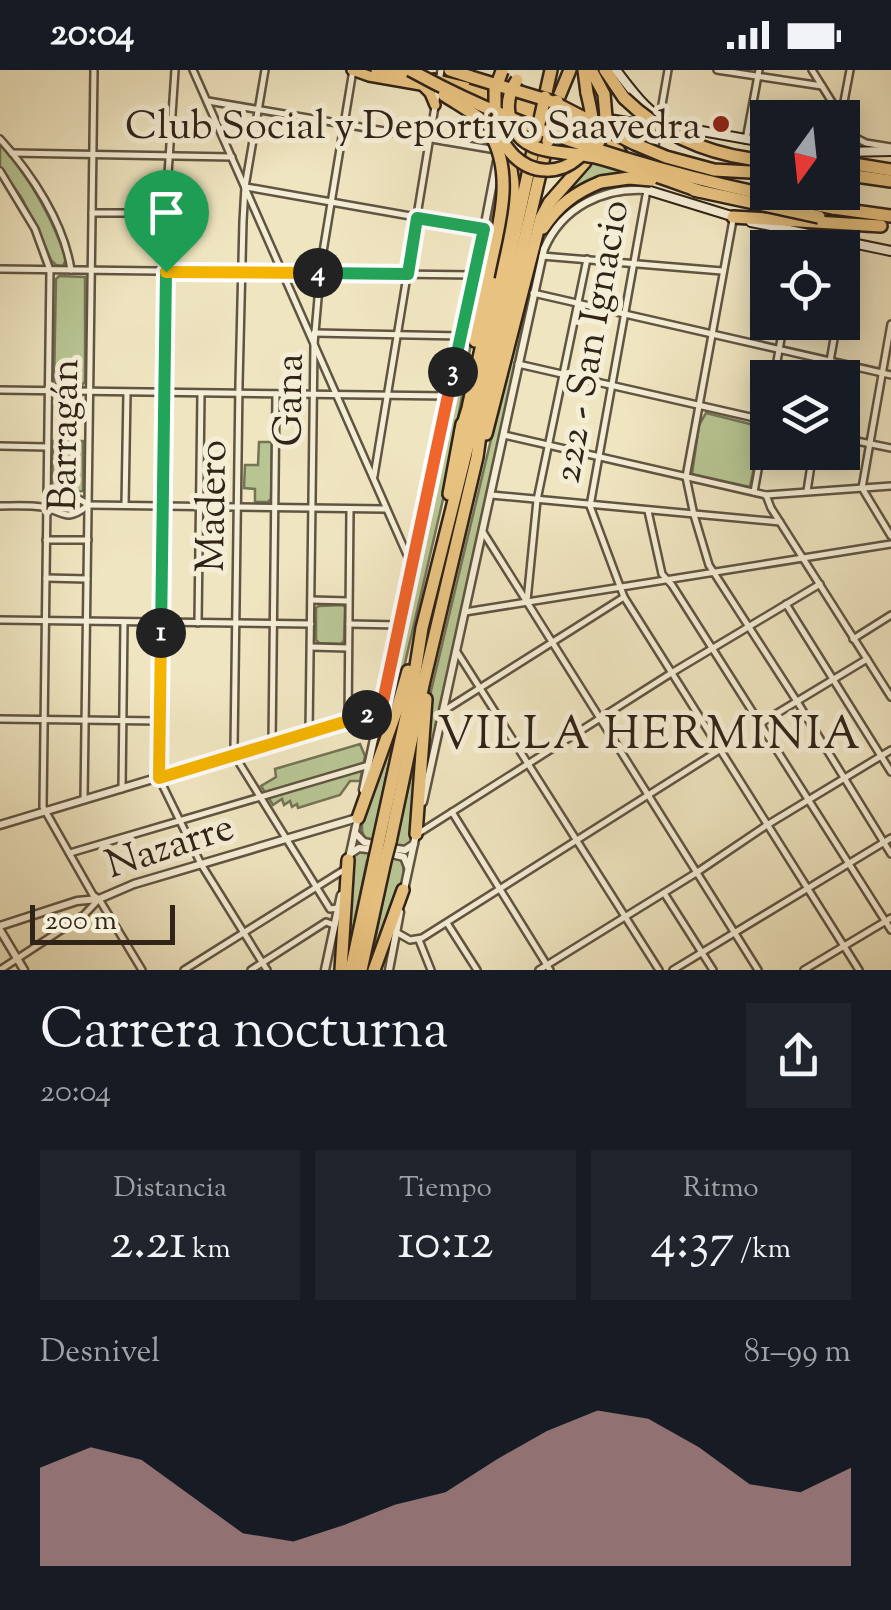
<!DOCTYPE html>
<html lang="es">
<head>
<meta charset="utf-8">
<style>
  body { margin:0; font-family:"Sorts Mill Goudy",serif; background:#20242c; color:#f1f3f6; height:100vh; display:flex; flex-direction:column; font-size:38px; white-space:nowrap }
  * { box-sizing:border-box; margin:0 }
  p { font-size:32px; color:#9ea1a6 }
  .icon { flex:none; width:55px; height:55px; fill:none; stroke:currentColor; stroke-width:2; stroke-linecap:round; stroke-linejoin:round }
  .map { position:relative; height:900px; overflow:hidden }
  .side { display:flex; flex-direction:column; background:#171b24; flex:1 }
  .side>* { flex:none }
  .needle { width:65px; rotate:195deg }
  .controls { position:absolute; left:750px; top:30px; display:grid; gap:20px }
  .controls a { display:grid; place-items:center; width:110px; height:110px; border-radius:0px; background:#171b24; box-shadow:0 5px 25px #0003; font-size:50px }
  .scale { position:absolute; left:30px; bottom:25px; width:145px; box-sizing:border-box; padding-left:10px; border:5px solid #302318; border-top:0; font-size:28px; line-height:35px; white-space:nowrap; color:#302318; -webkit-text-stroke:8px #f5eed6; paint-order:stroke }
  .pin { position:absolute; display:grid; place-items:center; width:85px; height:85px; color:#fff; margin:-102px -42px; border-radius:50% 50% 50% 0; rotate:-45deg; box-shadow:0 0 10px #0007 }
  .pin .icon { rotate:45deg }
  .km { position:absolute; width:50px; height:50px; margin:-25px; border-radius:50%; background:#222; color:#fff; font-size:28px; line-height:50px; text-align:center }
  .round { display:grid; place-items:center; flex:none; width:105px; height:105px; border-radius:0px; background:#20242c }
  .summary { display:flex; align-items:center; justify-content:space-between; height:170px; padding:0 40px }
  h1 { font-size:55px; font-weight:600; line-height:75px }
  .stats { display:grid; grid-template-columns:repeat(3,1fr); gap:15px; height:170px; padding:10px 40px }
  .stats div { display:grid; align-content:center; border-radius:0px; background:#20242c; text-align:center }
  .stats b { font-size:50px; font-weight:600 }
  .stats small { font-size:28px; font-weight:400 }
  .stats p { font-size:28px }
  .chart { height:280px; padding:20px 40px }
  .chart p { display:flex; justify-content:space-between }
  .chart svg { width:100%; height:180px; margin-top:10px; fill:#c59692; opacity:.7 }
  .status { display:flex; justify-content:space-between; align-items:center; height:70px; padding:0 50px; background:#171b24; direction:ltr }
  .status svg { height:28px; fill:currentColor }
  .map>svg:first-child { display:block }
</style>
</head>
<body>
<div class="status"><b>20:04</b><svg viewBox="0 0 49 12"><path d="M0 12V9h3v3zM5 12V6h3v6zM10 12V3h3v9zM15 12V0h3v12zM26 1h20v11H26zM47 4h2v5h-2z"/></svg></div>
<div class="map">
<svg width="891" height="900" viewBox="0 0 891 900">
  <rect width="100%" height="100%" fill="#efe5c0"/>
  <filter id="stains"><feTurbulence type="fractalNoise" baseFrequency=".002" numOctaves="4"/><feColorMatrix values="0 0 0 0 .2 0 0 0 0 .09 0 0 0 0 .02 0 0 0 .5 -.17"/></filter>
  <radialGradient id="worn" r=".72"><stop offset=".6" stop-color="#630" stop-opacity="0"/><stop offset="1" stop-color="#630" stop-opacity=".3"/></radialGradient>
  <g fill="#b7c593" stroke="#747456" stroke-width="2.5">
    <path d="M 480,34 L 491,34 L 510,99 L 491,207 L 472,268 L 447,412 L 402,606 L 367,714 L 495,121 L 498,99 Z"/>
    <path d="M 606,73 L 611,75 L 638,116 C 613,123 576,131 557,152 C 549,161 545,171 540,181 L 422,737 L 426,648 L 431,621 L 535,185 C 554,134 576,129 622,106 L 549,141 Z"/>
    <path d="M 0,74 C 30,108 52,147 66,189 L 63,196 L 56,195 L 51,190 L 37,157 L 21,127 L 0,97 Z"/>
    <path d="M 59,206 L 85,207 L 85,311 L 82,316 L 57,315 L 54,312 L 56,209 Z"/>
    <path d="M 706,343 L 762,357 L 750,417 L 692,404 L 699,355 Z"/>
    <path d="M 53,371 L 83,371 L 83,421 L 52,422 Z"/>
    <path d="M 259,372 L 272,372 L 271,429 L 268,432 L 255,432 L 255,419 L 244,418 L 245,395 L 258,395 Z"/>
    <path d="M 319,536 L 342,535 L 345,537 L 344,571 L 341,574 L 319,573 L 316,570 L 316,538 Z"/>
    <path d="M 398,651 L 373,768 L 396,773 L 422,656 L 415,764 L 409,777 L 367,772 C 360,763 362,756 363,745 Z"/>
    <path d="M 360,674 L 365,686 L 360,711 L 350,711 L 340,725 L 298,738 L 297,734 L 292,737 L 290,731 L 284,735 L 282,729 L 273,735 L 261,716 L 276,707 L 275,699 Z"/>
    <path d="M 362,780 L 401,789 C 413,814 380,874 369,900 L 390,796 L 367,791 L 345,897 L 353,793 L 355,784 Z"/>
  </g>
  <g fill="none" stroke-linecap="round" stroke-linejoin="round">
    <g stroke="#605442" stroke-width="10">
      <g id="minor">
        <path d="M 175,0 L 167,119 L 159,708 L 201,794 L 267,900"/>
        <path d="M 193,0 L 412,496"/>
        <path d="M 265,0 L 245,117 L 243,151 L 239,314 L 234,678 L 238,691 L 330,839 L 338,838"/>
        <path d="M 717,0 L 822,16"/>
        <path d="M 812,0 L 842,48"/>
        <path d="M 208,31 L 496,80"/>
        <path d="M 839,43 L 843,37 L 850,0"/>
        <path d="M 660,46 L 668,0"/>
        <path d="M 842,48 L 854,67 L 853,82"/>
        <path d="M 854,67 L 866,73 L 891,77"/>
        <path d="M 0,69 C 32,104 64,153 71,200"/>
        <path d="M 746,70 L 759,0"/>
        <path d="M 12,83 L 232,87"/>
        <path d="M 0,101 L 35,159 L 50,200 L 43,737 L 93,825 L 99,829 L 142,900"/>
        <path d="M 246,117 L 484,159"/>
        <path d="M 647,120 L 590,436 L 624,527 L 859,900"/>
        <path d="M 92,143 L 166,143"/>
        <path d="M 733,150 L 686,407 L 694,445 L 709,495 L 798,633 L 891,784"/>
        <path d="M 797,178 L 799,163"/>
        <path d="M 542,186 L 722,201"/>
        <path d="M 0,199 L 474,205"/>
        <path d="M 533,223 L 891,305"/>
        <path d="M 842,224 L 852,174"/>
        <path d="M 891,254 L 862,418 L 891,466"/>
        <path d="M 314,263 L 461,266"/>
        <path d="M 518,294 L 768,351"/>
        <path d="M 774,308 L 784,252"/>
        <path d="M 827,308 L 837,252"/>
        <path d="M 0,320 L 448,326"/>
        <path d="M 504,365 L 766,425 L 891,416"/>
        <path d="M 842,368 L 891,378"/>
        <path d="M 0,376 L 47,377"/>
        <path d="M 374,406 L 441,0"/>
        <path d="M 807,421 L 813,382"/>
        <path d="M 754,422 L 768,345"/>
        <path d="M 491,425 L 780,452"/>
        <path d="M 766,425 L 771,438 L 891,627"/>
        <path d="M 49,434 C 62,424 75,424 88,435"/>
        <path d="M 88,435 L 385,439"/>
        <path d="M 125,435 L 127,323"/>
        <path d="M 0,436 C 14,436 28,435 42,437 C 62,440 65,454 87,436"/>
        <path d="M 648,441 L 662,504 L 672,515 L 891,860"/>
        <path d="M 483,462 L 758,900"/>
        <path d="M 46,470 L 88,470"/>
        <path d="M 46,508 L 87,509"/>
        <path d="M 311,530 L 348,531"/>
        <path d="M 527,531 L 537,430 L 587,189"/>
        <path d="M 786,534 L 891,702"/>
        <path d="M 465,542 L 891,474"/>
        <path d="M 0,550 L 311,554"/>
        <path d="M 198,553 L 201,324"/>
        <path d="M 349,554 L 399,555"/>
        <path d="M 853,569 L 891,545"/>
        <path d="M 311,577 L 348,578"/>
        <path d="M 457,582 L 659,900"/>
        <path d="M 445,640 L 624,527"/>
        <path d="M 0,649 L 160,651"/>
        <path d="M 348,651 L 350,439"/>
        <path d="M 761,653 L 867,589"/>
        <path d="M 309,663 L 314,274 L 321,194 L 353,0"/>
        <path d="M 272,674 L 276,324"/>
        <path d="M 122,719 L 124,552"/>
        <path d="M 84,730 L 94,0"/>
        <path d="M 452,742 L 550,900"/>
        <path d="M 419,763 L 673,602 L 820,514"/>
        <path d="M 70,783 L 369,695"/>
        <path d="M 664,823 L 713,900"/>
        <path d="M 447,853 L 477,900"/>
        <path d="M 396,862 L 410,870 L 422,868 L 721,679"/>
        <path d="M 419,870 L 431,900"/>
        <path d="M 0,900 L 84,845 L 99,829"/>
        <path d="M 184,900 L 347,798"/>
        <path d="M 251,900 L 326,852 L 334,855"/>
        <path d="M 539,900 L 696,803 L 767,755 L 891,680"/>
        <path d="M 673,900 L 891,768"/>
        <path d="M 804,900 L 891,848"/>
      </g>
    </g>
    <g stroke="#605442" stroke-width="11">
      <g id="tertiary">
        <path d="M 653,84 L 658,57"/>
        <path d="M 363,720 L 484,159 L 497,91"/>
        <path d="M 423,732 L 544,179 C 562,137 603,117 647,120 L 647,116"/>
        <path d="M 0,755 L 379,641"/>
        <path d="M 355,763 L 364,772 L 378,775"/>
        <path d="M 390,778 L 405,780 L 414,774"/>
        <path d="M 387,783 L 404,787 L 408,797"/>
        <path d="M 350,784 L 359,778 L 375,780"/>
        <path d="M 348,793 L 358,747"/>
        <path d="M 404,820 L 416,764"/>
        <path d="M 0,856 L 77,831 L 99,829 L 134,814 L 357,748"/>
        <path d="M 0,860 L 24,900"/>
        <path d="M 325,900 L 341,825"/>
        <path d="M 389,900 L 400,842"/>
      </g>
    </g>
    <g stroke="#302318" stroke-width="12">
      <g id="secondary">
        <path d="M 616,0 C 633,22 648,44 674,56 L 768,73"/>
        <path d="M 842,82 L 891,81"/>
        <path d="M 647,120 L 738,148"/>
        <path d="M 751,152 L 891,181"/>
      </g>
    </g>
    <g stroke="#302318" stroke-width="14">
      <g id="primary">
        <path d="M 352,0 L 369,6 L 438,18"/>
        <path d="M 376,0 L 419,7"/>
        <path d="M 434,9 L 487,22"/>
        <path d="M 424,17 L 430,23 L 435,35"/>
        <path d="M 458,21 L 493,30 L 610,71 L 617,76 L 625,89"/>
        <path d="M 506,28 L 568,49 L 587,49"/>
        <path d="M 603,49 L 658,58 L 674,56"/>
      </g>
    </g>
    <g stroke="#302318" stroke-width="16">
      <g id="motorway">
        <path d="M 450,0 L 471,7"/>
        <path d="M 584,0 L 587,23"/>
        <path d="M 591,0 L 604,24 L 606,47"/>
        <path d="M 605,0 L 624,28"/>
        <path d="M 545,27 L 551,0"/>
        <path d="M 558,29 L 570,0"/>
        <path d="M 751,89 L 768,90"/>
        <path d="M 842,92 L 891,100"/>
        <path d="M 842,104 L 891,111"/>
        <path d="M 833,138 L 891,146"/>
        <path d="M 733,147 L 881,156"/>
        <path d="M 543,158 C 558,135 576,122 601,112"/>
        <path d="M 475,271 L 488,207"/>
        <path d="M 461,361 L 468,338 L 513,133 C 516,102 505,81 496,52"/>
        <path d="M 486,364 L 541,148 L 549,133 L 585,92"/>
        <path d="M 449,424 L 462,354"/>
        <path d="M 358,748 L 397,639 L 408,601"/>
        <path d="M 416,764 L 426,629"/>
        <path d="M 379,770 L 413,615 L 422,558 L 473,355 L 535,72"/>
        <path d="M 390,772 L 423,615 L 477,387 L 482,351 L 547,74"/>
        <path d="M 341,900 L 348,790"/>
        <path d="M 351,900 L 375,788"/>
        <path d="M 361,900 L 385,791"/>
        <path d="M 374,900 L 403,820"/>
      </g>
    </g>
    <use href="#minor" stroke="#f5eed6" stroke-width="5"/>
    <use href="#tertiary" stroke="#f5eed6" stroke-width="6"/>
    <use href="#secondary" stroke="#f5eed6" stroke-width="8"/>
    <use href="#primary" stroke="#e8c280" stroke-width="9"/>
    <use href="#motorway" stroke="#e8c280" stroke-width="11"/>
    <g stroke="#302318" stroke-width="16" stroke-linecap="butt">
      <g id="motorway-bridge">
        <path d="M 410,0 C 536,70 692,112 833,138"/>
        <path d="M 471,7 L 553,32 L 635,74 L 666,87 L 714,100 L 768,103"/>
        <path d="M 517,10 C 509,22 506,34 510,48 C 519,88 563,80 595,87 C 630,96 665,109 699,121"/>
        <path d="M 444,25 C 459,35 476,44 489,56 C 500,65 505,77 514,86 C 532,104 559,105 578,88 C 599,69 593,48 587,23"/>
        <path d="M 624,28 C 659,62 702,82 751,89"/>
        <path d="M 495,46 L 495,20 L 502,1"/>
        <path d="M 536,67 L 545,27"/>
        <path d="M 548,71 L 557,31"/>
        <path d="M 594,81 L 603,64 L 606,47"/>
        <path d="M 601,112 L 629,108 L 651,110"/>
        <path d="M 694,120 L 819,147"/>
        <path d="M 488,207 C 497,160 516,107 490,63"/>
        <path d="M 375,788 L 379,770"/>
        <path d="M 385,791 L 390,772"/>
      </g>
    </g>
    <use href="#motorway-bridge" stroke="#e8c280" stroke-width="11"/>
  </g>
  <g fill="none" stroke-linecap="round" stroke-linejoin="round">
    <g stroke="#fff" stroke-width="20">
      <path id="split-1" d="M 161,563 L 166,202"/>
    </g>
    <g stroke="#fff" stroke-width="20">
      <path id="split-2" d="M 161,563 L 159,708 L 367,645"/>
    </g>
    <g stroke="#fff" stroke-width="20">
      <path id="split-3" d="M 367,645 L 381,641 L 453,302"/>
    </g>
    <g stroke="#fff" stroke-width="20">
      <path id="split-4" d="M 318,203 L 408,204 L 417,148 L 484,159 L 453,302"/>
    </g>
    <g stroke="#fff" stroke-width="20">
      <path id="split-5" d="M 166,202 L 318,203"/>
    </g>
    <use href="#split-1" stroke="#22a559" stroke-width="12"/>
    <use href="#split-2" stroke="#f5b400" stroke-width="12"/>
    <use href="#split-3" stroke="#f0652b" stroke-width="12"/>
    <use href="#split-4" stroke="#22a559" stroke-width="12"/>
    <use href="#split-5" stroke="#f5b400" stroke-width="12"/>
  </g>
  <circle fill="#8f2418" stroke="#f5eed6" stroke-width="4" cx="721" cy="54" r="10"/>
  <g text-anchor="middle" stroke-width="10" stroke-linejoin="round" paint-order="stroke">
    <g font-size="40" fill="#302318" stroke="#f5eed6" text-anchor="end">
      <text x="701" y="68">Club Social y Deportivo Saavedra</text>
    </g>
    <g font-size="40" fill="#302318" stroke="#f5eed6">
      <text transform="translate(589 271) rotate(-80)" y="14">222 - San Ignacio</text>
      <text transform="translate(287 330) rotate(-89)" y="14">Gana</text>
      <text transform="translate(62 365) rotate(-89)" y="14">Barragán</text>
      <text transform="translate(210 436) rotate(-89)" y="14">Madero</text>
      <text transform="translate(169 774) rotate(-18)" y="14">Nazarre</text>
    </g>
    <g font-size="45" letter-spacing="2.5" fill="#302318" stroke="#f5eed6">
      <text x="650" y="678">VILLA HERMINIA</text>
    </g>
  </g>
  <rect width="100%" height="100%" filter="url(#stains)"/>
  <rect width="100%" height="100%" fill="url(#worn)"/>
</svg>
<div class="controls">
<a><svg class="needle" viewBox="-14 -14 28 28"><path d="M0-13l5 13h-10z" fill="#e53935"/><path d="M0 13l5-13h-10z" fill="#9ea1a6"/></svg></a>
<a><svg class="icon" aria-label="locate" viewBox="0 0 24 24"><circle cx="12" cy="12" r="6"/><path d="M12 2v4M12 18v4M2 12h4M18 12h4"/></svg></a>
<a><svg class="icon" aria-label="layers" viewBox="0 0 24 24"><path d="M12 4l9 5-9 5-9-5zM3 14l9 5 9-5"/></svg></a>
</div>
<div class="scale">200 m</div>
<div class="pin" style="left:166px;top:202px;background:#1e9e55"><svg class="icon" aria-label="arrive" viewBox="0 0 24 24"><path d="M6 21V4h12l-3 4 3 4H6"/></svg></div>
<b class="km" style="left:161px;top:563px">1</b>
<b class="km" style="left:367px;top:645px">2</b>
<b class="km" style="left:453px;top:302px">3</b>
<b class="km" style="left:318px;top:203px">4</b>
</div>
<section class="side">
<div class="summary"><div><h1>Carrera nocturna</h1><p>20:04</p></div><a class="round"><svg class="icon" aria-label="share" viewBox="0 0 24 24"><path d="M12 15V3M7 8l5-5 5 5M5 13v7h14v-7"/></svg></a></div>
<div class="stats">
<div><p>Distancia</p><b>2.21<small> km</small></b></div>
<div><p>Tiempo</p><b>10:12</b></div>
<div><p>Ritmo</p><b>4:37<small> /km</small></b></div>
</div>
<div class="chart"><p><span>Desnivel</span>81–99 m</p>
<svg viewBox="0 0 160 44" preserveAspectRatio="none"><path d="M0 44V20L10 15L20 18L30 27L40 36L50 38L60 34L70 29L80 26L90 18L100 11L110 6L120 8L130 15L140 24L150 26L160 20V44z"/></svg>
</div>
</section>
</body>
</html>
